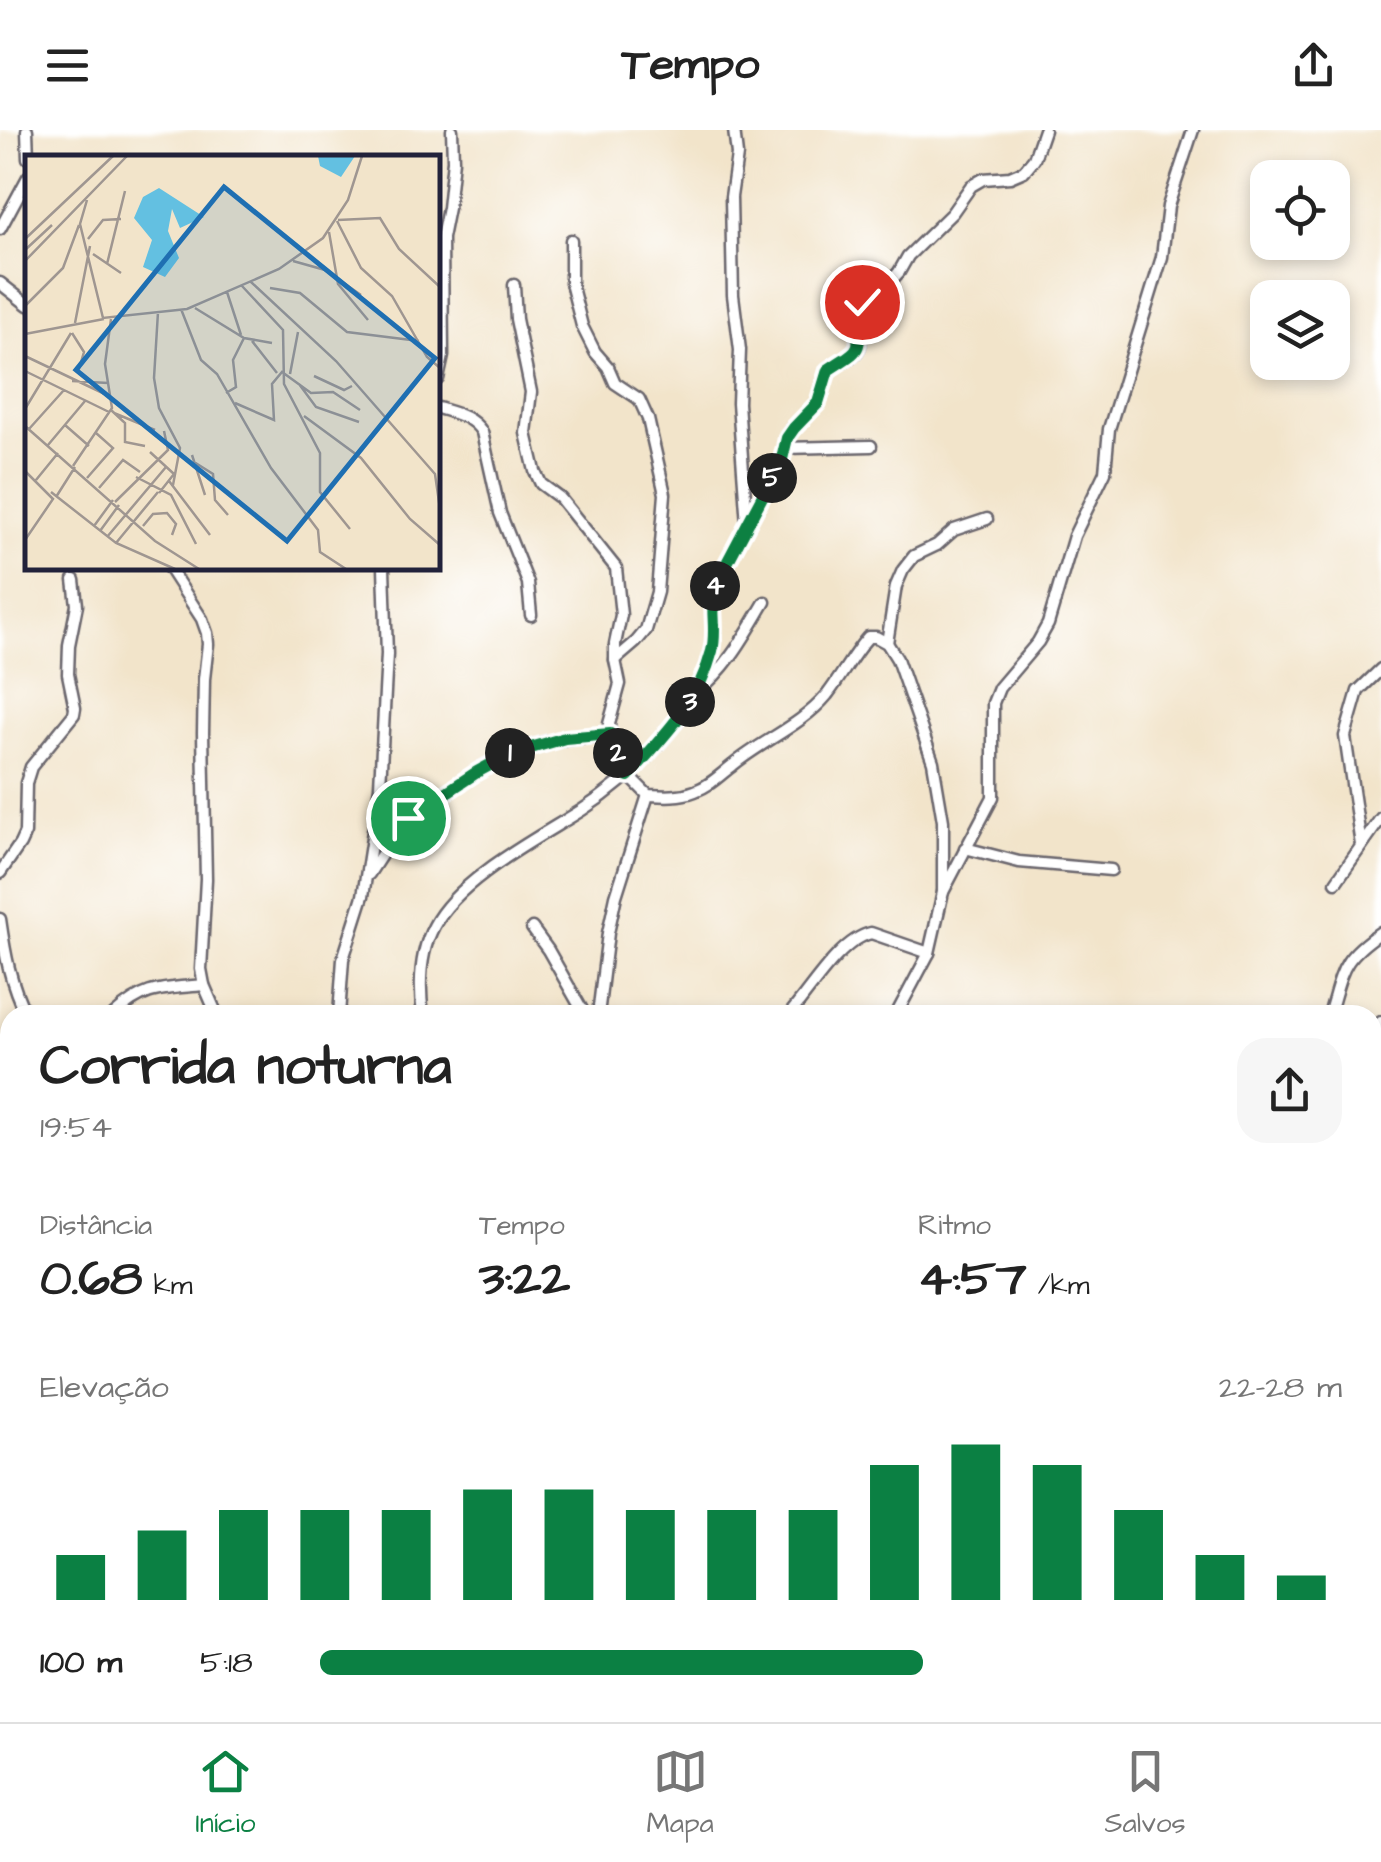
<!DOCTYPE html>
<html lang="pt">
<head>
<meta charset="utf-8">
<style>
  body { margin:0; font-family:"Architects Daughter",sans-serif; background:#f6f6f6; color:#222; height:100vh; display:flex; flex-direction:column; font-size:38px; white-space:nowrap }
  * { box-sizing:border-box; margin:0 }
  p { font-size:32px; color:#767676 }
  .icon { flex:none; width:55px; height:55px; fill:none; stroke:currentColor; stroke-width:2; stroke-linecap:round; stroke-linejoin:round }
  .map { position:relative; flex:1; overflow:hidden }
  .sheet { position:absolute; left:0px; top:875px; width:1382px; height:718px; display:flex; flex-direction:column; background:#fff; border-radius:30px 30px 0 0; box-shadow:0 5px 15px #0003 }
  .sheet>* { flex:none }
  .fabs { position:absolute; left:1250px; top:30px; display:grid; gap:20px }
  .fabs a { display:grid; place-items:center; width:100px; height:100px; border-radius:20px; background:#fff; box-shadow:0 5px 15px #0003; font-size:50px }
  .pin { position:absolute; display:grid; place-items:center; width:85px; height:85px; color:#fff; margin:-42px; border:5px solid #fff; border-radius:50%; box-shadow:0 2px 10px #0007 }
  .km { position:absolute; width:50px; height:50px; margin:-25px; border-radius:50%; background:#222; color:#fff; font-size:28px; line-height:50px; text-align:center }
  .round { display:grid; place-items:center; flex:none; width:105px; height:105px; border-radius:30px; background:#f6f6f6 }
  .overview { display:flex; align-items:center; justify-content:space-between; height:170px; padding:0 40px }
  h1 { font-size:55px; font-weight:700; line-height:75px }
  .metrics { display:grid; grid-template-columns:repeat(3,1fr); gap:15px; height:170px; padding:10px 40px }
  .metrics div { display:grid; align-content:center }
  .metrics b { font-size:50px; font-weight:700 }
  .metrics small { font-size:28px; font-weight:400 }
  .metrics p { font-size:28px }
  .chart { height:280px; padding:20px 40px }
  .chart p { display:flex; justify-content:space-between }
  .chart svg { width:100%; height:180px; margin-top:10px; stroke:#0b8043; stroke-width:6 }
  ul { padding:0 40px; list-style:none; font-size:32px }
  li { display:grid; grid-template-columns:160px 120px 1fr; align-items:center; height:75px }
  li i { height:25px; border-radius:12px; background:#0b8043 }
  header { display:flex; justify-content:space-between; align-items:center; height:130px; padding:0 40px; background:#fff; font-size:45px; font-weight:700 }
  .menu { display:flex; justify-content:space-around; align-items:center; height:140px; border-top:2px solid #e0e0e0; background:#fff; font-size:28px; color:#767676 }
  .menu a { display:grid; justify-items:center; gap:5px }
  .menu .current { color:#0b8043 }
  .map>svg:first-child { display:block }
</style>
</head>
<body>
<header><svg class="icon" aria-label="menu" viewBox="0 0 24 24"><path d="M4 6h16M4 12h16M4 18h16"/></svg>Tempo<svg class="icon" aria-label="share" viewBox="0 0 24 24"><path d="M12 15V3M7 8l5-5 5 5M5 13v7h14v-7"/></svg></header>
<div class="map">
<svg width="1381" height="1592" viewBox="0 0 1381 1592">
  <rect width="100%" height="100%" fill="#fff"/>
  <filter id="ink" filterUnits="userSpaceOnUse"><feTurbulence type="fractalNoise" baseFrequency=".01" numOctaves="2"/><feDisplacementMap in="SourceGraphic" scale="20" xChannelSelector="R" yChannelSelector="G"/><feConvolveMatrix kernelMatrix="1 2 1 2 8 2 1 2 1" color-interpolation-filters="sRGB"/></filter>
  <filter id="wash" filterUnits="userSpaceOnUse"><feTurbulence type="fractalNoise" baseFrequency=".0048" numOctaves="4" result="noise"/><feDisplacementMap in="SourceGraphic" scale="40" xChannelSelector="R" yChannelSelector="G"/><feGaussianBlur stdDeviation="2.25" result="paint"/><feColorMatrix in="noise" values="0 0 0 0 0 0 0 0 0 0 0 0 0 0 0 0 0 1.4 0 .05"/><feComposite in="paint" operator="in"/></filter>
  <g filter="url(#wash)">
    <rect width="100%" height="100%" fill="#f2e4ca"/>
    <g fill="#63c0e1" stroke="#42718e" stroke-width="2.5">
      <path d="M 211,1582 C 237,1582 268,1577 291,1592 L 210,1592 Z"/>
      <path d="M 464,1582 L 648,1583 L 651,1592 L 459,1592 Z"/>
    </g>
  </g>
  <g filter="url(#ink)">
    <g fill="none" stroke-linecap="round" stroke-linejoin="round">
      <g stroke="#6b666d" stroke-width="15">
        <g id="minor">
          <path d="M 27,0 L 28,28"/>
          <path d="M 734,0 L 737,25 L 731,67 L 733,165 L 740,220 L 738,273 L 747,394"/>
          <path d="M 0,99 L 28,47"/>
          <path d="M 571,110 L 571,153 L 582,196 L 595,222 L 608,237 L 615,253 L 639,269 L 648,289 L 665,364 L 657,462 L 646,500 L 636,512 L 615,530"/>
          <path d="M 0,153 L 28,175"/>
          <path d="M 514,155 L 516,189 L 531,262 L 526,303 L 535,341 L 541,354 L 560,368 L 616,438 L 621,485 L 615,514 L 615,530 L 620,554 L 609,594 L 610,604 L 628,645 L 648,665 C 665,666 679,667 695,661 C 711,655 720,645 733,635 C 763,610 801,596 827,565 C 842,546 852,525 868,507 L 876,507 L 887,513 L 897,529 L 933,632 L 943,691 L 943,762"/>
          <path d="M 438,249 L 443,226 L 442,108 L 448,78 L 453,30 L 452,0"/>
          <path d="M 438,278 C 454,283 472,286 482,302 L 500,383 L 528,453 L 531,485"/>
          <path d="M 784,318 L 871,316"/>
          <path d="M 169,438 L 202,489 L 207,503 L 208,514 L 204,549 L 203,603 L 206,749 L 201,839 L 204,855 L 217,885"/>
          <path d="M 887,513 L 896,456 L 903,440 L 914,426 L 937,415 L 954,400 L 987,389"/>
          <path d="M 696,563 C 729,536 744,507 765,472"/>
          <path d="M 1361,715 L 1345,606 L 1358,561 L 1381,539"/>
          <path d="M 965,718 L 1019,732 L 1111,740"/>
          <path d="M 0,743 L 20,714 L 25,703 L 26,653 L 31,637 L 74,584 L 75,578 L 68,544 L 69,515 L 77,475 L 74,450"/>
          <path d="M 369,744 L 393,707 L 408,688 L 486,636 L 510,624 L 547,612 L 610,604"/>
          <path d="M 1336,752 L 1381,688"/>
          <path d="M 0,789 C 5,824 10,853 26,885"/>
          <path d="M 532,798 L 548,820 L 585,885"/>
          <path d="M 114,885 C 145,856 163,859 204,855"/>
          <path d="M 339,885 L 343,829 L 363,766 L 380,656 L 387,524 L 384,438"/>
          <path d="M 423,885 C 419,856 420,822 434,796 C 458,749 538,708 582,680 C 618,657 651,626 676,592 C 694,567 714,534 714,502 C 714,483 711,469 717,450 L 782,329 L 787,308 L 793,298 L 818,273 L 828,239 C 836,234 853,228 858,220 C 865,210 855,189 857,177 L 891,151 L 899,142 L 908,126 L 952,83 L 971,56 L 983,49 L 1010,47 L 1024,41 L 1034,29 L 1044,0"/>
          <path d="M 598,885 L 608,803 L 616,766 L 648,665"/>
          <path d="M 789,885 C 810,861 840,810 871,803 L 929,823"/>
          <path d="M 896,885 L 929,823 L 943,762 L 993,667 L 993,573 L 999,558 L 1038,512 L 1048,494 L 1074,406 L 1105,342 L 1109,299 L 1162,127 L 1168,76 L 1193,0"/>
          <path d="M 1329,885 C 1343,840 1340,830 1381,802"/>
          <path d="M 1372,900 L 1381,892"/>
          <path d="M 0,989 L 10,992"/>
          <path d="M 1372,1107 L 1381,1133"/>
          <path d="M 1372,1335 L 1381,1326"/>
          <path d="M 1372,1468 L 1381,1486"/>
          <path d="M 1372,1575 L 1376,1575"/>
          <path d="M 972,1582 L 982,1592"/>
          <path d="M 1062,1592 L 1077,1582"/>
          <path d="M 1262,1592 L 1267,1582"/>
          <path d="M 1321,1592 L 1345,1582"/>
        </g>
      </g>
      <use href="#minor" stroke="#fff" stroke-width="10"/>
    </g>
  </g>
  <g fill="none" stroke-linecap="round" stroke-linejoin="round" filter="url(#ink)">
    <g stroke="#fff" stroke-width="20">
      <path id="route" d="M 408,688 L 477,642 L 510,624 L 565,608 L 610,604 L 628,646 C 662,608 699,572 712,521 C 718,496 708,478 718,450 L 782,329 L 787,308 L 794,298 L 818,273 L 828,240 C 862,217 862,224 855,182 L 862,172"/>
    </g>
    <use href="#route" stroke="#0b8043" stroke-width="12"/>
  </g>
  <g transform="translate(25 25)">
    <rect width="415" height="415" fill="#f2e4ca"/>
    <path d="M 293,1 L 330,1 L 316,22 L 295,11 ZM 134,33 L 179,62 L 155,73 L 147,54 L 143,76 L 154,103 L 140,122 L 118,112 L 127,85 L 109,63 L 118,42 Z" fill="#63c0e1"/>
    <path fill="none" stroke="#9f9691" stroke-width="2.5" d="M 62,45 L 55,69 L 78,163 L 162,154 L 254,114 L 298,83 L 323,45 L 337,1M 313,65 L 355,63 L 374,94 L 415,132M 312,66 L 336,113 L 367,141 L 402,202 L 415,213M 304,77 L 313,129 L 343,165M 0,84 L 88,1M 63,84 L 78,65 L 96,64M 0,95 L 27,70M 68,99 L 96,118M 0,106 L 102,1M 268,106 L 300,115 L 336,140M 82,109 L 100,36M 226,127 L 311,206 L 410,319 L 415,354M 217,131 L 258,175 L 259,229 L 295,298 L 295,337 L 325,374M 245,133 L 275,138 L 322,177 L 394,186M 202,137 L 216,180M 0,151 L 38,113 L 54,70M 170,153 L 219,183 L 247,188M 156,154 L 176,205 L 192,219 L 246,313 L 293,375 L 295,397 L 321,414M 133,157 L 129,223 L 134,253 L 155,293 L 148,330M 50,168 L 65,91M 47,178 L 59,197 L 53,217M 0,179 L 79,164M 227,186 L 252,218M 0,201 L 86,242M 0,216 L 84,257M 265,219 L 273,177M 289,221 L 319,235 L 327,231M 47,226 L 83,228M 274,229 L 291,252 L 334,267M 201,238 L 211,232 L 208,205 L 219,183M 210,248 L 249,265 L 247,229 L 257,217 L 286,238 L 308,237 L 335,255M 0,254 L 46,178M 86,255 L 100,268 L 100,287 L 120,291M 89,258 L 130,275M 279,261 L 336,303 L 385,364 L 415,390M 40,270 L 64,291M 0,271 L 130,386 L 174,414M 4,274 L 39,235M 23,290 L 60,246M 125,297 L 149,319 L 134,338M 167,300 L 180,340M 169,307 L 188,319 L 190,345 L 203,360M 48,311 L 87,253 L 80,209 L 86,164M 0,316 L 28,344 L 0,385M 111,322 L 146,340 L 171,389M 62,323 L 88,293 L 71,278M 11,325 L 33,298M 144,326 L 185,380M 74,333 L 98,305 L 115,317M 26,337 L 91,388 L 150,414M 31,342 L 50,312M 90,347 L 143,295 L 139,276M 69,371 L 88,345M 118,371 L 128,359 L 142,358 L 151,369 L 147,380M 75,376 L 94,350M 82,382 L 141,312M 91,388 L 133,337"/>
    <path fill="#1f6fb2" fill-opacity="0.15" stroke="#1f6fb2" stroke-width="5" d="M 199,32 L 410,203 L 262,386 L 51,215 Z"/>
    <rect width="415" height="415" fill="none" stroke="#22223b" stroke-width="5"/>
  </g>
</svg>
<div class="fabs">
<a><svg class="icon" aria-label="locate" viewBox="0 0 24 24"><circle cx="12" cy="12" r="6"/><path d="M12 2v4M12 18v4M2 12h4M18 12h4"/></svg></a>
<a><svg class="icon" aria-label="layers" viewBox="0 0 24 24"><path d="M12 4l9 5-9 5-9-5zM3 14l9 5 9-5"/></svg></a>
</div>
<div class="pin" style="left:408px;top:688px;background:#1e9e55"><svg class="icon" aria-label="arrive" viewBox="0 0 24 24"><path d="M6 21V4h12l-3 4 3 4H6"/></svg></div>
<div class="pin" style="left:862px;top:172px;background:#d93025"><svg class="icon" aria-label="check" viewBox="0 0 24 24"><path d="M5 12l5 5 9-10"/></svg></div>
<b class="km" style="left:510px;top:623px">1</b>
<b class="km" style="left:618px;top:623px">2</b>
<b class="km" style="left:690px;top:572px">3</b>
<b class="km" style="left:715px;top:456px">4</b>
<b class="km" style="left:772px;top:348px">5</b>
<section class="sheet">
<div class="overview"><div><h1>Corrida noturna</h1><p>19:54</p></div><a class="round"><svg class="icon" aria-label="share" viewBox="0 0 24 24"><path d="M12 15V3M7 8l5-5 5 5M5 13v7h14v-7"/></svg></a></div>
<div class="metrics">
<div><p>Distância</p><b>0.68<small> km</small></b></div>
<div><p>Tempo</p><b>3:22</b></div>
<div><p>Ritmo</p><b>4:57<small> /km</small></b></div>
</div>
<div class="chart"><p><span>Elevação</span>22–28 m</p>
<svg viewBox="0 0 160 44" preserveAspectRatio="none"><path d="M5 44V33M15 44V27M25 44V22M35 44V22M45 44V22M55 44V17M65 44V17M75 44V22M85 44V22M95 44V22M105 44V11M115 44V6M125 44V11M135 44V22M145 44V33M155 44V38"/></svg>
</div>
<ul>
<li><b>100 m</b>5:18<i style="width:59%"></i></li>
</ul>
</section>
</div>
<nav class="menu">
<a class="current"><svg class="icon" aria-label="home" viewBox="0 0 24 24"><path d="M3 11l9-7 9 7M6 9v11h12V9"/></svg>Início</a>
<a><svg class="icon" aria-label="map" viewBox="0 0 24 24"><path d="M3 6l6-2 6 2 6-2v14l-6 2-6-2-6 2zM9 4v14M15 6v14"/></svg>Mapa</a>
<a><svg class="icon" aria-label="saved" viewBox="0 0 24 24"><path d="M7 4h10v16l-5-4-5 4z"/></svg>Salvos</a>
</nav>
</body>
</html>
